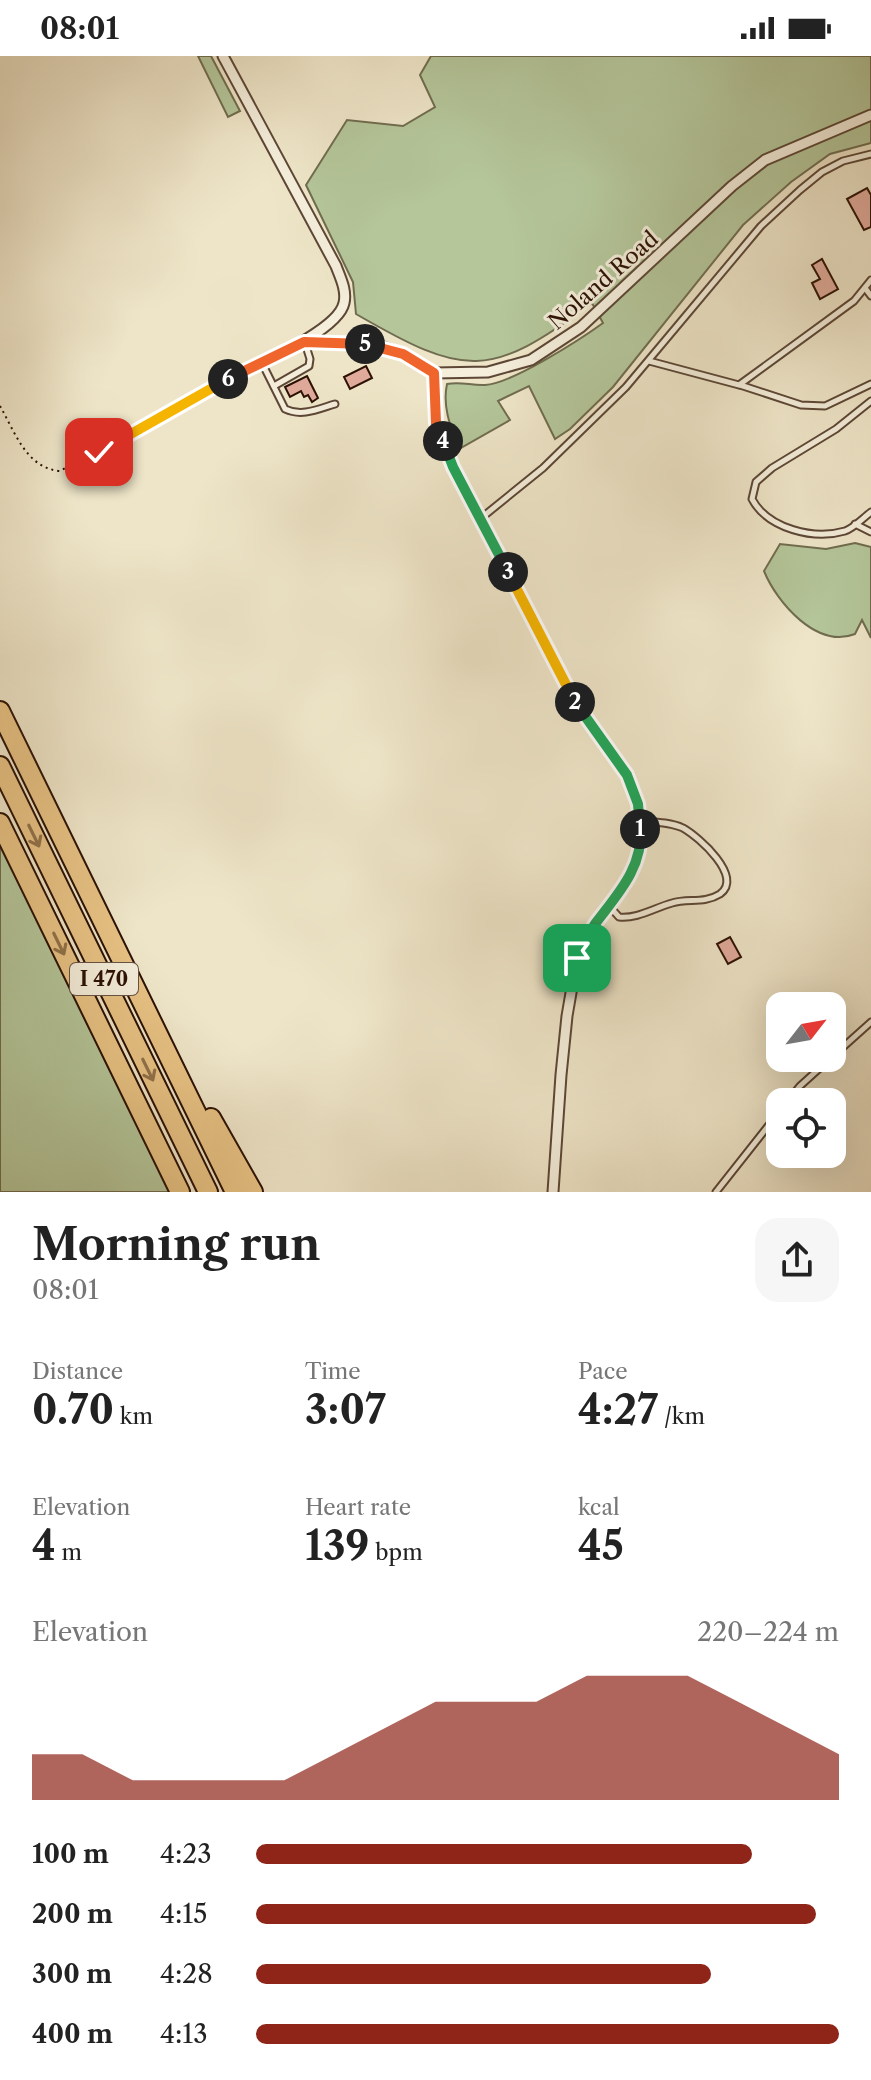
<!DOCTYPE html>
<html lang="en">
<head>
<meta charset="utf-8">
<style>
  body { margin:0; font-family:"Libre Caslon Text",serif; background:#f6f6f6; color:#222; height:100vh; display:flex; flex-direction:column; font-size:30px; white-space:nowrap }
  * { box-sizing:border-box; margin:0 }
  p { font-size:26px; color:#767676 }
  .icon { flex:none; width:44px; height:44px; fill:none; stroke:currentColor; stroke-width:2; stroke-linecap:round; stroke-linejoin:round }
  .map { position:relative; height:1136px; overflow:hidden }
  .panel { display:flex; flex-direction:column; background:#fff; flex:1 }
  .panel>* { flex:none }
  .needle { width:52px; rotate:59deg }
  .fabs { position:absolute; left:766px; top:936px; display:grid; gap:16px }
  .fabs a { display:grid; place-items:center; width:80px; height:80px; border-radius:16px; background:#fff; box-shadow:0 8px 32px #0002; font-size:40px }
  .pin { position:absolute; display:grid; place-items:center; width:68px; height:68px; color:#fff; margin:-34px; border-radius:16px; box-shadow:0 4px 12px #0006 }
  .km { position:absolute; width:40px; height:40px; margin:-20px; border-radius:50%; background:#222; color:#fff; font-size:22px; line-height:40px; text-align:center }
  .round { display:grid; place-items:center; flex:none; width:84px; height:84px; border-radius:24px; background:#f6f6f6 }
  .headline { display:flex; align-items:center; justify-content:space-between; height:136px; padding:0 32px }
  h1 { font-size:44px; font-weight:800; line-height:60px }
  .figures { display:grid; grid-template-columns:repeat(3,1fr); gap:12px; height:136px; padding:8px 32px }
  .figures div { display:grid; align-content:center }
  .figures b { font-size:40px; font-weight:800 }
  .figures small { font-size:22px; font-weight:400 }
  .figures p { font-size:22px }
  .chart { height:224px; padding:16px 32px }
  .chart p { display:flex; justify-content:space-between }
  .chart svg { width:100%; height:144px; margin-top:8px; fill:#8f2418; opacity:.7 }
  ul { padding:0 32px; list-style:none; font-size:26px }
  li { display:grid; grid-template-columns:128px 96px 1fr; align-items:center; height:60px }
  li i { height:20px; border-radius:10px; background:#8f2418 }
  .status { display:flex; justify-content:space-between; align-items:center; height:56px; padding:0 40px; background:#fff; direction:ltr }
  .status svg { height:22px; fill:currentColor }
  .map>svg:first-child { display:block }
</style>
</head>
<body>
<div class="status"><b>08:01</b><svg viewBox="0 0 49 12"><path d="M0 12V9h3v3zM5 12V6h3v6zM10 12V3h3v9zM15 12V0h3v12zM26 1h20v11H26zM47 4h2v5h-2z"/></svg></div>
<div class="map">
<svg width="871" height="1136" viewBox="0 0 871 1136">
  <rect width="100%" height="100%" fill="#eee5c8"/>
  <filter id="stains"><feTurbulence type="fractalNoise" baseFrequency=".0025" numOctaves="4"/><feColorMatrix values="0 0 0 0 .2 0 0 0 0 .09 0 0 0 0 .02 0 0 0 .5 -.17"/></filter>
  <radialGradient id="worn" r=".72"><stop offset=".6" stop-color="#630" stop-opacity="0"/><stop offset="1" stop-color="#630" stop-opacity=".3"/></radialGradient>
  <g fill="#b4c69a" stroke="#706c4f" stroke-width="2">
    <path d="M 198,0 L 211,0 L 240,55 L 228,61 Z"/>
    <path d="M 431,0 L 871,0 L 871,87 L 830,98 L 791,126 L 743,169 L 613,331 L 570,373 L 555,383 L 529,330 L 498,345 L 510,364 L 459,393 C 451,372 442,351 447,328 C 461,325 472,330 485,329 C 511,328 581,283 603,267 L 592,247 C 489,324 465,321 356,258 L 353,226 L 306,129 L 347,64 L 403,70 L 435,51 L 420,19 Z"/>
    <path d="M 855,487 L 871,491 L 871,582 L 862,564 L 855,578 C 817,593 777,547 764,515 L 780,488 L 826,493 Z"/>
    <path d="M 0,784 L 172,1136 L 0,1136 Z"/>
  </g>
  <g fill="#e1ab9c" stroke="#2b1104" stroke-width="2">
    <path d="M 867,132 L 871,139 L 871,171 L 864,174 L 847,143 Z"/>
    <path d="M 822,203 L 838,233 L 820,243 L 812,227 L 820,223 L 812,209 Z"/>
    <path d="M 366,310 L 372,322 L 350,333 L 344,321 Z"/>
    <path d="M 307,320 L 318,342 L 312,346 L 308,339 L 304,341 L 301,335 L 290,341 L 285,331 Z"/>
    <path d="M 730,881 L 741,901 L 728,908 L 717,888 Z"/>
  </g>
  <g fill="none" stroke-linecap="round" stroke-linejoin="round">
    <g stroke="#5c4635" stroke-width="9">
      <g id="lane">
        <path d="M 865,232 L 871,240"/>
        <path d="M 649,305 L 739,329 L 854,245 L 871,224"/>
        <path d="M 262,307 L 285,353 C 302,361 318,353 335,348"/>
        <path d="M 740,329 L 801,349 L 825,350 L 871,328"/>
        <path d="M 274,330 L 309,310 L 310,303 L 305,287"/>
        <path d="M 871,345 L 836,373 L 772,412 L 756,426 L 752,443 C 768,473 814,484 845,475 C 854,472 863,462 871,456"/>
        <path d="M 480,463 L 543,412 L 626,331 L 761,170 L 800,134 L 822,116 L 843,105 L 871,98"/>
        <path d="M 855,468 L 871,476"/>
        <path d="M 610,851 L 619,861 C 637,863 654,852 672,847 C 688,842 704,848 720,838 C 744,821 699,781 683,772 C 670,766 654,766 640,765"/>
        <path d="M 832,1001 L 871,966"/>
        <path d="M 787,1046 L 800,1030 L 831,1002"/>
        <path d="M 716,1136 L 780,1055"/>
      </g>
    </g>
    <g stroke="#5c4635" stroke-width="13">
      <g id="street">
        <path d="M 223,0 L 336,210 C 340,221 347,234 344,247 C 338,275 259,307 234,320"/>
        <path d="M 304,286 L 378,289 L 403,298 L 434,317 L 488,316 L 531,304 L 581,271 L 732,130 L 765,104 L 871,59"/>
        <path d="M 434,317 L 436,367 L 453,411 L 576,648 L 627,719 L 638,748 L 641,783 L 637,802 L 624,831 L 593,870 L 577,902 L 567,960 L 561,1019 L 553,1136"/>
      </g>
    </g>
    <g stroke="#2b1104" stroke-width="22">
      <g id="highway">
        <path d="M 0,655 L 235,1136"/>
        <path d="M 0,710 L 208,1136"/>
        <path d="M 0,767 L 180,1136"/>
        <path d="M 211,1062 L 253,1136"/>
      </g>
    </g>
    <path stroke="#2b1104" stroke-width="2" stroke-dasharray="2 4" stroke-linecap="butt" d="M 0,350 C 15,376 26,412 60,415 L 226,324"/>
    <use href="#lane" stroke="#f4eedb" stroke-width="5"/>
    <use href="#street" stroke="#f4eedb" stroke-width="9"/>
    <use href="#highway" stroke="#e7c284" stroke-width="18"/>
  </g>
  <defs><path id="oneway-shaft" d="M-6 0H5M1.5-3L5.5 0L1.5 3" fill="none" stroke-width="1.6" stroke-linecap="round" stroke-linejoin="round" transform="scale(2)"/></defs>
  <g stroke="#92724a">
    <use href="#oneway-shaft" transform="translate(34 780) rotate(64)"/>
    <use href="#oneway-shaft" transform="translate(59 888) rotate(64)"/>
    <use href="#oneway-shaft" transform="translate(148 1014) rotate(64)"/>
  </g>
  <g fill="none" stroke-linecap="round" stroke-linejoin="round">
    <g stroke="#fff" stroke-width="16">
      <path id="split-1" d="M 577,902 C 583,891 588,878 595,868 C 616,840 644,811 640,773"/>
    </g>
    <g stroke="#fff" stroke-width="16">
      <path id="split-2" d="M 575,646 L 627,719 L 638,748 L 640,773"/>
    </g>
    <g stroke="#fff" stroke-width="16">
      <path id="split-3" d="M 508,516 L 575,646"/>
    </g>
    <g stroke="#fff" stroke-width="16">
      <path id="split-4" d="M 443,385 L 453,411 L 508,516"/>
    </g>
    <g stroke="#fff" stroke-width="16">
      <path id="split-5" d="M 365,288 L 403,298 L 434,317 L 436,367 L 443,385"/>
    </g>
    <g stroke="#fff" stroke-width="16">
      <path id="split-6" d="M 228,323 L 304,286 L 365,288"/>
    </g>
    <g stroke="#fff" stroke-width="16">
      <path id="split-7" d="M 99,396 L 228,323"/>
    </g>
    <use href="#split-1" stroke="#22a559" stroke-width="10"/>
    <use href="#split-2" stroke="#22a559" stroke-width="10"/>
    <use href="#split-3" stroke="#f5b400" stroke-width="10"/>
    <use href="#split-4" stroke="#22a559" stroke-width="10"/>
    <use href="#split-5" stroke="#f0652b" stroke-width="10"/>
    <use href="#split-6" stroke="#f0652b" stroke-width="10"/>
    <use href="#split-7" stroke="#f5b400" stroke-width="10"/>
  </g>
  <g text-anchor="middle" stroke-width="6" stroke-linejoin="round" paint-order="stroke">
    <rect fill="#f4eedb" stroke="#675344" stroke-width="2" x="70" y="907" width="68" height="32" rx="6"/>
    <g font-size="20" font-weight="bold" fill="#2b1104">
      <text x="104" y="930">I 470</text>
    </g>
    <g font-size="22" fill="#2b1104" stroke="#f4eedb">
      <text transform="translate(603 224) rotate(-41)" y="8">Noland Road</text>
    </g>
  </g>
  <rect width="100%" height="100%" filter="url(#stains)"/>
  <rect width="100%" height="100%" fill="url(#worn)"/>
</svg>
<div class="fabs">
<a><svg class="needle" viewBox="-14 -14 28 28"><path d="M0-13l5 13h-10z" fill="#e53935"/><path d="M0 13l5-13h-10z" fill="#767676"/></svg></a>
<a><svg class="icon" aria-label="locate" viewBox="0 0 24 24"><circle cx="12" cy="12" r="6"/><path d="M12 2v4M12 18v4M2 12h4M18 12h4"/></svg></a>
</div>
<div class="pin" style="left:577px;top:902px;background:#1e9e55"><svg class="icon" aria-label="arrive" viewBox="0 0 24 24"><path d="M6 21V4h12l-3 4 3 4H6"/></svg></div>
<div class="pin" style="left:99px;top:396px;background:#d93025"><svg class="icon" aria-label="check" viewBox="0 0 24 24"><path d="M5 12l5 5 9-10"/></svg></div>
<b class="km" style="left:640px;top:773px">1</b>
<b class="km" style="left:575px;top:646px">2</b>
<b class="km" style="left:508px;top:516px">3</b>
<b class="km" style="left:443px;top:385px">4</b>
<b class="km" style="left:365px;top:288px">5</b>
<b class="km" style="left:228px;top:323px">6</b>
</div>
<section class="panel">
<div class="headline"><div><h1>Morning run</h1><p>08:01</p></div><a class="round"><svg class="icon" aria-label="share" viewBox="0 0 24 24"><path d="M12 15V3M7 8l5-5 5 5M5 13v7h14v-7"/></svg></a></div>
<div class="figures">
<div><p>Distance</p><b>0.70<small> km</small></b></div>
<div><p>Time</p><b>3:07</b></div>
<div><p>Pace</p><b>4:27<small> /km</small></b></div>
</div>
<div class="figures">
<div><p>Elevation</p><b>4<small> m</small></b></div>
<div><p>Heart rate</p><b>139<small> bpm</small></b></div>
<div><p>kcal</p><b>45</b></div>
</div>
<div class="chart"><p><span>Elevation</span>220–224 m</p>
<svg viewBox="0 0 160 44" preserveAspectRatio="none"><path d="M0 44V30L10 30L20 38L30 38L40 38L50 38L60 30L70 22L80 14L90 14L100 14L110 6L120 6L130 6L140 14L150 22L160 30V44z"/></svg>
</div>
<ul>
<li><b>100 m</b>4:23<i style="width:85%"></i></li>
<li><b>200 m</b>4:15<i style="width:96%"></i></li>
<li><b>300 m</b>4:28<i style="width:78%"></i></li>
<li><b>400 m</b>4:13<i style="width:100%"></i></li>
</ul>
</section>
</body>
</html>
